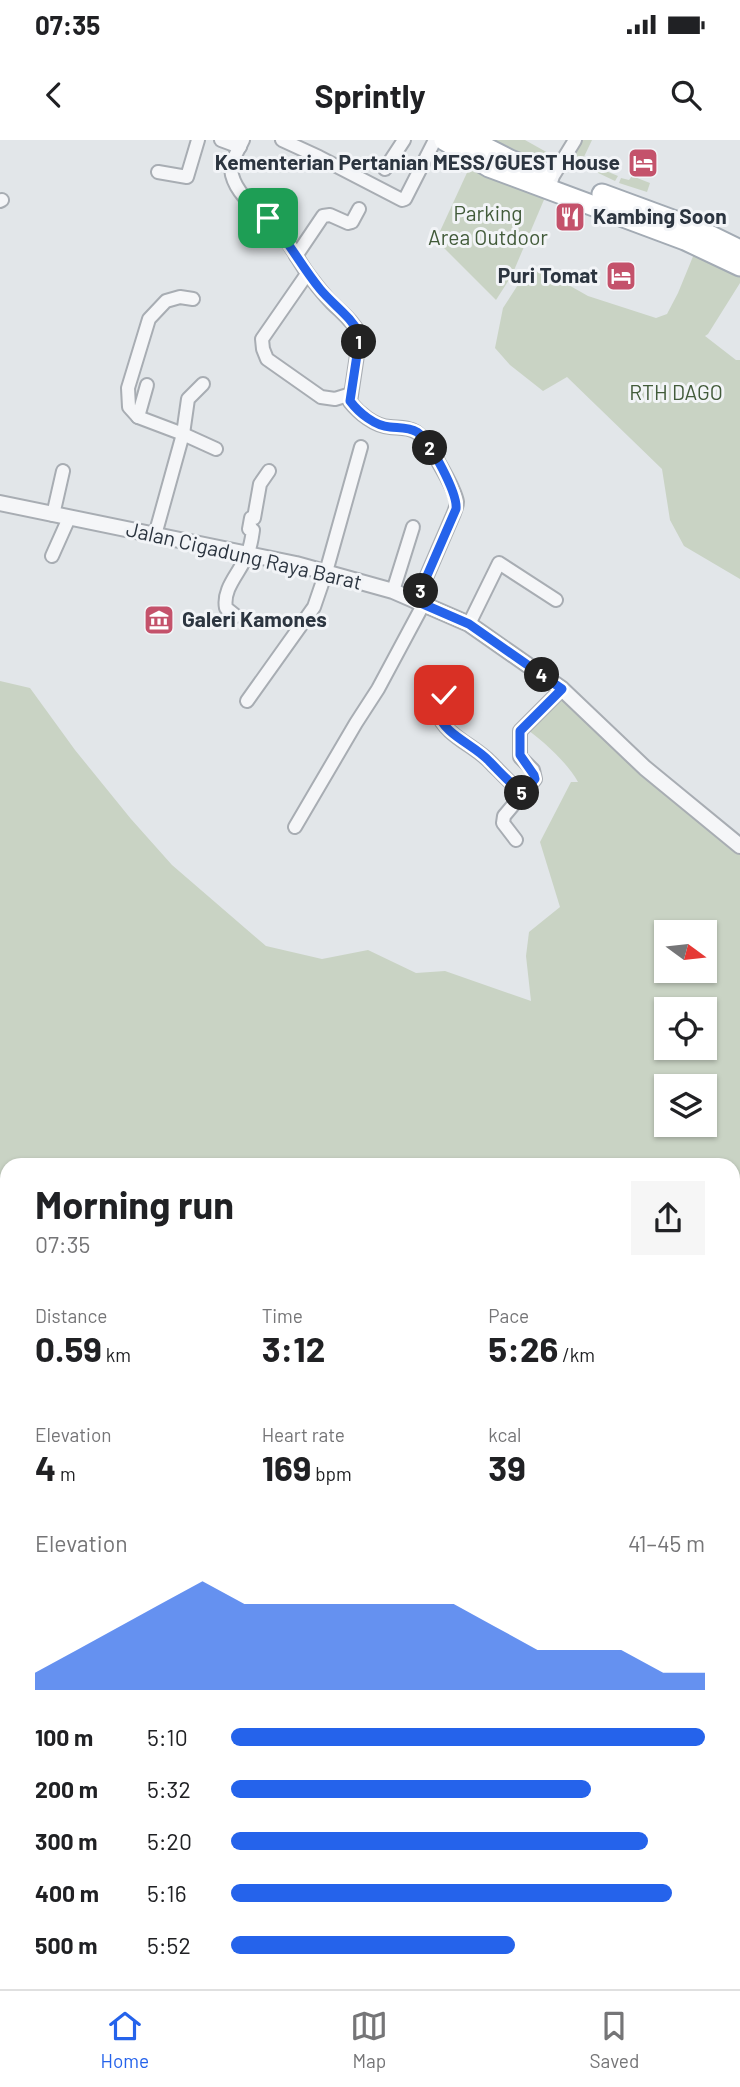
<!DOCTYPE html>
<html lang="en">
<head>
<meta charset="utf-8">
<style>
  body { margin:0; font-family:Barlow,sans-serif; background:#f6f6f6; color:#202124; height:100vh; display:flex; flex-direction:column; font-size:26px; white-space:nowrap }
  * { box-sizing:border-box; margin:0 }
  p { font-size:23px; color:#757577 }
  .icon { flex:none; width:38px; height:38px; fill:none; stroke:currentColor; stroke-width:2; stroke-linecap:round; stroke-linejoin:round }
  .map { position:relative; flex:1; overflow:hidden }
  .sheet { position:absolute; left:0px; top:1018px; width:740px; height:831px; display:flex; flex-direction:column; background:#fff; border-radius:21px 21px 0 0; box-shadow:0 2px 5px #0004 }
  .sheet>* { flex:none }
  .needle { width:46px; rotate:105deg }
  .fabs { position:absolute; left:654px; top:780px; display:grid; gap:14px }
  .fabs a { display:grid; place-items:center; width:63px; height:63px; border-radius:0px; background:#fff; box-shadow:0 2px 5px #0004; font-size:35px }
  .pin { position:absolute; display:grid; place-items:center; width:60px; height:60px; color:#fff; margin:-30px; border-radius:14px; box-shadow:0 4px 10px #0006 }
  .km { position:absolute; width:35px; height:35px; margin:-18px; border-radius:50%; background:#222; color:#fff; font-size:19px; line-height:35px; text-align:center }
  .round { display:grid; place-items:center; flex:none; width:74px; height:74px; border-radius:0px; background:#f6f6f6 }
  .head { display:flex; align-items:center; justify-content:space-between; height:119px; padding:0 35px }
  h1 { font-size:38px; font-weight:700; line-height:52px }
  .stats { display:grid; grid-template-columns:repeat(3,1fr); gap:10px; height:119px; padding:7px 35px }
  .stats div { display:grid; align-content:center }
  .stats b { font-size:35px; font-weight:700 }
  .stats small { font-size:19px; font-weight:400 }
  .stats p { font-size:19px }
  .chart { height:196px; padding:14px 35px }
  .chart p { display:flex; justify-content:space-between }
  .chart svg { width:100%; height:126px; margin-top:7px; fill:#2563eb; opacity:.7 }
  ul { padding:0 35px; list-style:none; font-size:23px }
  li { display:grid; grid-template-columns:112px 84px 1fr; align-items:center; height:52px }
  li i { height:18px; border-radius:9px; background:#2563eb }
  .status { display:flex; justify-content:space-between; align-items:center; height:49px; padding:0 35px; background:#fff; direction:ltr }
  .status svg { height:19px; fill:currentColor }
  header { display:flex; justify-content:space-between; align-items:center; height:91px; padding:0 35px; background:#fff; font-size:32px; font-weight:700 }
  .dock { display:flex; justify-content:space-around; align-items:center; height:98px; border-top:2px solid #e0e0e0; background:#fff; font-size:19px; color:#757577 }
  .dock a { display:grid; justify-items:center; gap:4px }
  .dock .current { color:#2563eb }
  .map>svg:first-child { display:block }
</style>
</head>
<body>
<div class="status"><b>07:35</b><svg viewBox="0 0 49 12"><path d="M0 12V9h3v3zM5 12V6h3v6zM10 12V3h3v9zM15 12V0h3v12zM26 1h20v11H26zM47 4h2v5h-2z"/></svg></div>
<header><svg class="icon" aria-label="back" viewBox="0 0 24 24"><path d="M15 5l-7 7 7 7"/></svg>Sprintly<svg class="icon" aria-label="search" viewBox="0 0 24 24"><circle cx="10" cy="10" r="6"/><path d="M15 15l6 6"/></svg></header>
<div class="map">
<svg width="740" height="1849" viewBox="0 0 740 1849">
  <rect width="100%" height="100%" fill="#e2e6e9"/>
  <g fill="#c9d3c4" fill-rule="evenodd">
    <path d="M 480,0 L 525,0 L 557,18 L 550,31 Z"/>
    <path d="M 581,0 L 592,0 L 582,21 L 618,36 L 615,41 L 569,19 Z"/>
    <path d="M 471,24 L 546,55 L 512,135 L 496,160 L 436,100 Z"/>
    <path d="M 632,36 L 650,43 L 647,52 L 619,43 L 621,38 L 629,40 Z"/>
    <path d="M 694,114 L 740,132 L 740,143 L 708,194 L 705,196 L 736,220 L 740,220 L 740,439 L 684,406 L 670,380 L 662,329 L 567,237 L 543,251 L 510,225 L 495,208 L 503,168 L 523,137 L 542,130 L 588,156 L 656,178 L 667,174 L 678,153 Z"/>
    <path d="M 0,541 L 30,548 L 75,610 L 131,679 L 172,725 L 266,806 L 322,819 L 368,810 L 416,833 L 445,831 L 531,861 L 526,816 L 529,792 L 560,767 L 540,702 L 571,642 L 578,642 C 567,622 542,600 524,587 L 562,549 L 740,700 L 740,1372 L 733,1370 L 733,1026 L 7,1026 L 7,1155 L 0,1153 ZM 667,793 L 705,793 L 705,831 L 667,831 ZM 667,870 L 705,870 L 705,908 L 667,908 ZM 667,947 L 705,947 L 705,985 L 667,985 Z"/>
  </g>
  <g fill="none" stroke-linecap="round" stroke-linejoin="round">
    <g stroke="#a0b5c6" stroke-width="3.5">
      <path d="M 0,1834 L 7,1830"/>
      <path d="M 278,1843 L 284,1849"/>
    </g>
    <g stroke="#a8adb3" stroke-width="16">
      <g id="minor">
        <path d="M 221,0 L 240,7"/>
        <path d="M 243,0 C 238,11 229,23 232,35 C 238,58 262,72 277,88 C 291,103 298,122 311,138 C 317,146 324,155 332,163 C 342,173 353,181 360,195 L 350,262 C 359,273 374,286 390,287 C 398,288 409,287 416,292 C 427,299 455,349 457,362 C 457,366 455,370 454,373 L 416,461"/>
        <path d="M 282,0 L 319,17 L 402,60 L 405,59 L 435,0"/>
        <path d="M 385,29 L 404,0"/>
        <path d="M 158,32 L 187,37 L 198,0"/>
        <path d="M 550,45 L 553,36 L 575,0"/>
        <path d="M 0,61 L 2,60"/>
        <path d="M 296,116 L 323,76 L 330,75 L 348,83 L 352,82 L 359,69"/>
        <path d="M 307,134 L 262,199 L 263,209 L 267,219 L 321,257 L 335,259 L 351,254"/>
        <path d="M 193,159 L 180,157 L 166,161 L 149,179 L 128,248 L 129,267 L 138,277 L 183,294 L 188,259 L 203,244"/>
        <path d="M 138,277 L 147,245"/>
        <path d="M 53,375 L 63,331"/>
        <path d="M 155,395 L 183,294 L 216,309"/>
        <path d="M 52,416 L 69,378"/>
        <path d="M 393,451 L 413,387"/>
        <path d="M 236,476 L 226,468 C 222,447 242,431 248,412 C 251,405 252,397 253,390 L 249,389 L 251,378 L 254,378 L 260,344 L 269,331"/>
        <path d="M 469,484 L 499,423 L 556,460"/>
        <path d="M 444,555 L 437,572 C 445,596 474,605 490,622 C 501,633 511,644 523,654"/>
        <path d="M 247,561 L 314,467 L 326,432 L 361,307"/>
        <path d="M 295,687 L 356,583 L 378,549 L 423,465"/>
        <path d="M 516,700 L 503,683 L 504,676 L 535,639 L 533,630 L 520,617 L 520,591 L 562,549"/>
        <path d="M 0,1302 L 7,1275"/>
        <path d="M 0,1322 L 7,1324"/>
        <path d="M 733,1495 L 740,1497"/>
        <path d="M 0,1606 L 7,1611"/>
      </g>
    </g>
    <g stroke="#a8adb3" stroke-width="18">
      <path id="tertiary" d="M 0,363 L 296,424 L 393,451 L 469,484 L 562,549 L 645,628 L 740,706"/>
    </g>
    <g stroke="#a3abb4" stroke-width="23">
      <g id="primary">
        <path d="M 444,0 L 489,27 L 685,100 L 740,126"/>
        <path d="M 471,0 L 510,20 L 547,34"/>
        <path d="M 602,54 L 697,89 L 740,110"/>
      </g>
    </g>
    <use href="#minor" stroke="#f5f6f8" stroke-width="12"/>
    <use href="#tertiary" stroke="#f5f6f8" stroke-width="14"/>
    <use href="#primary" stroke="#fff" stroke-width="19"/>
  </g>
  <g fill="none" stroke-linecap="round" stroke-linejoin="round">
    <g stroke="#fff" stroke-width="14">
      <path id="route" d="M 268,78 C 288,100 301,126 320,149 C 333,165 351,176 360,195 L 350,261 C 359,273 375,286 390,287 C 399,288 409,287 417,292 C 430,301 458,354 456,369 L 416,461 L 469,484 L 562,549 L 520,591 L 520,615 L 534,635 L 535,639 L 523,654 C 511,644 501,633 490,622 C 474,604 445,596 437,572 L 444,555"/>
    </g>
    <use href="#route" stroke="#2563eb" stroke-width="9"/>
  </g>
  <defs>
    <g id="hotel-square" transform="scale(1.575)"><rect x="-9" y="-9" width="18" height="18" rx="4" fill="#c4526b" stroke="#f2f4f7"/><path d="M-6-4.5h1.5V1H6V5H4.5V3h-9V5H-6ZM-4 0a1.8 1.8 0 1 1 3.6 0ZM.5 0V-2.5h3Q6-2.5 6 0Z" fill="#fff"/></g>
    <g id="restaurant-square" transform="scale(1.575)"><rect x="-9" y="-9" width="18" height="18" rx="4" fill="#c4526b" stroke="#f2f4f7"/><path d="M-5-6h1v4h1v-4h1v4h1v-4h1v5L-1.5 .5V6h-2V.5L-5-1ZM5-6V6H3V1.5H1.5Q1.5-4 5-6Z" fill="#fff"/></g>
    <g id="museum-square" transform="scale(1.575)"><rect x="-9" y="-9" width="18" height="18" rx="4" fill="#c4526b" stroke="#f2f4f7"/><path d="M0-6L6-3V-2H-6V-3ZM-5-1h2V3h-2ZM-1-1h2V3h-2ZM3-1h2V3H3ZM-6 4H6V6H-6Z" fill="#fff"/></g>
  </defs>
  <g fill-rule="evenodd">
    <use href="#hotel-square" x="643" y="23"/>
    <use href="#restaurant-square" x="570" y="77"/>
    <use href="#hotel-square" x="621" y="136"/>
    <use href="#museum-square" x="159" y="480"/>
  </g>
  <g text-anchor="middle" stroke-width="6" stroke-linejoin="round" paint-order="stroke">
    <g font-size="21" font-weight="bold" fill="#2c3540" stroke="#f2f4f7" text-anchor="end">
      <text x="620" y="30">Kementerian Pertanian MESS/GUEST House</text>
      <text x="593" y="84" text-anchor="start">Kambing Soon</text>
      <text x="598" y="143">Puri Tomat</text>
      <text x="182" y="487" text-anchor="start">Galeri Kamones</text>
    </g>
    <g font-size="21" fill="#425b3a" stroke="#f2f4f7">
      <text x="488" y="81">Parking<tspan x="488" dy="24">Area Outdoor</tspan></text>
      <text x="676" y="260">RTH DAGO</text>
    </g>
    <g font-size="21" fill="#2c3540" stroke="#f2f4f7">
      <text transform="translate(244 416) rotate(13)" y="7">Jalan Cigadung Raya Barat</text>
    </g>
  </g>
</svg>
<div class="fabs">
<a><svg class="needle" viewBox="-14 -14 28 28"><path d="M0-13l5 13h-10z" fill="#e53935"/><path d="M0 13l5-13h-10z" fill="#757577"/></svg></a>
<a><svg class="icon" aria-label="locate" viewBox="0 0 24 24"><circle cx="12" cy="12" r="6"/><path d="M12 2v4M12 18v4M2 12h4M18 12h4"/></svg></a>
<a><svg class="icon" aria-label="layers" viewBox="0 0 24 24"><path d="M12 4l9 5-9 5-9-5zM3 14l9 5 9-5"/></svg></a>
</div>
<div class="pin" style="left:268px;top:78px;background:#1e9e55"><svg class="icon" aria-label="arrive" viewBox="0 0 24 24"><path d="M6 21V4h12l-3 4 3 4H6"/></svg></div>
<div class="pin" style="left:444px;top:555px;background:#d93025"><svg class="icon" aria-label="check" viewBox="0 0 24 24"><path d="M5 12l5 5 9-10"/></svg></div>
<b class="km" style="left:359px;top:202px">1</b>
<b class="km" style="left:430px;top:308px">2</b>
<b class="km" style="left:421px;top:451px">3</b>
<b class="km" style="left:542px;top:535px">4</b>
<b class="km" style="left:522px;top:653px">5</b>
<section class="sheet">
<div class="head"><div><h1>Morning run</h1><p>07:35</p></div><a class="round"><svg class="icon" aria-label="share" viewBox="0 0 24 24"><path d="M12 15V3M7 8l5-5 5 5M5 13v7h14v-7"/></svg></a></div>
<div class="stats">
<div><p>Distance</p><b>0.59<small> km</small></b></div>
<div><p>Time</p><b>3:12</b></div>
<div><p>Pace</p><b>5:26<small> /km</small></b></div>
</div>
<div class="stats">
<div><p>Elevation</p><b>4<small> m</small></b></div>
<div><p>Heart rate</p><b>169<small> bpm</small></b></div>
<div><p>kcal</p><b>39</b></div>
</div>
<div class="chart"><p><span>Elevation</span>41–45 m</p>
<svg viewBox="0 0 160 44" preserveAspectRatio="none"><path d="M0 44V38L10 30L20 22L30 14L40 6L50 14L60 14L70 14L80 14L90 14L100 14L110 22L120 30L130 30L140 30L150 38L160 38V44z"/></svg>
</div>
<ul>
<li><b>100 m</b>5:10<i style="width:100%"></i></li>
<li><b>200 m</b>5:32<i style="width:76%"></i></li>
<li><b>300 m</b>5:20<i style="width:88%"></i></li>
<li><b>400 m</b>5:16<i style="width:93%"></i></li>
<li><b>500 m</b>5:52<i style="width:60%"></i></li>
</ul>
</section>
</div>
<nav class="dock">
<a class="current"><svg class="icon" aria-label="home" viewBox="0 0 24 24"><path d="M3 11l9-7 9 7M6 9v11h12V9"/></svg>Home</a>
<a><svg class="icon" aria-label="map" viewBox="0 0 24 24"><path d="M3 6l6-2 6 2 6-2v14l-6 2-6-2-6 2zM9 4v14M15 6v14"/></svg>Map</a>
<a><svg class="icon" aria-label="saved" viewBox="0 0 24 24"><path d="M7 4h10v16l-5-4-5 4z"/></svg>Saved</a>
</nav>
</body>
</html>
